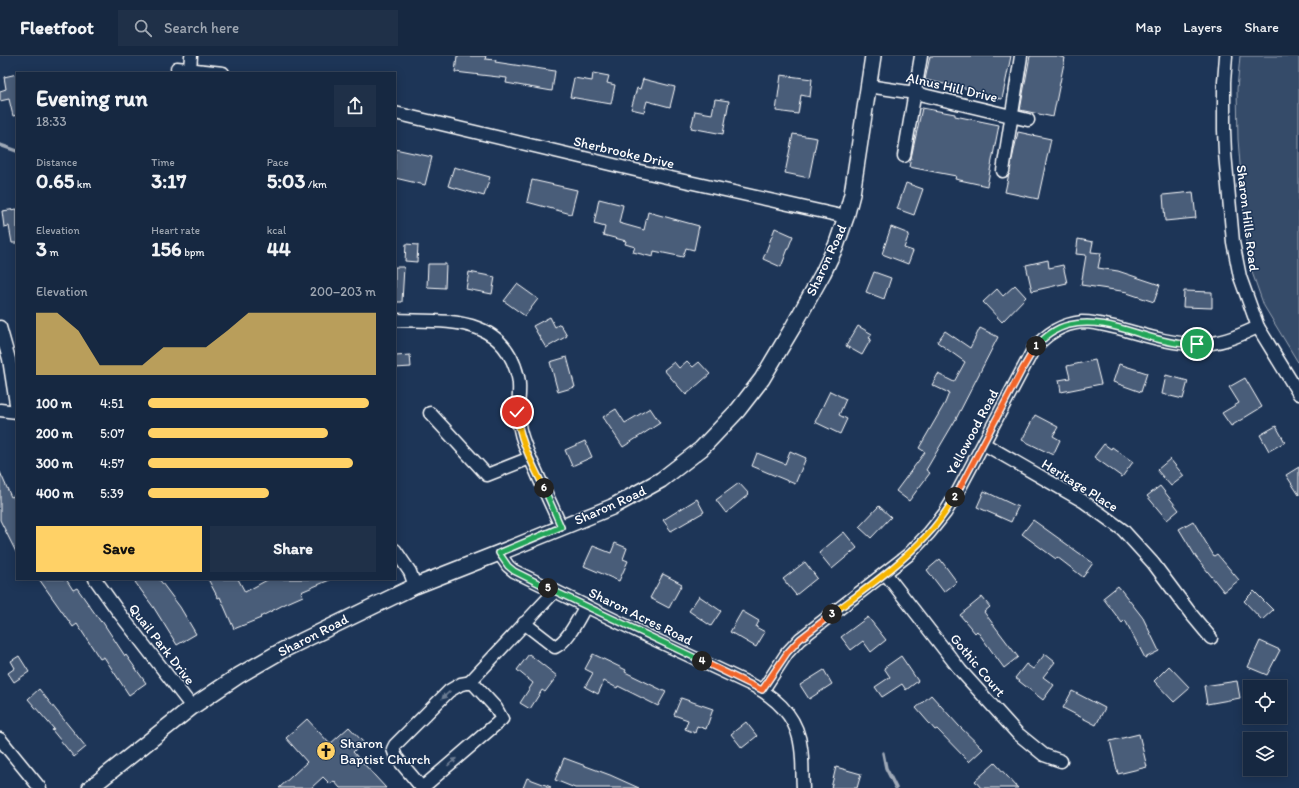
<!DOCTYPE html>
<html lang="en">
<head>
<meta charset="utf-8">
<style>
  body { margin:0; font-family:Itim,sans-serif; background:#1f3048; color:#f1f3f6; height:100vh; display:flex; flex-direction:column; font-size:15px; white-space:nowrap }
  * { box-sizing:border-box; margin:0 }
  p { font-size:13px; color:#9ea6b1 }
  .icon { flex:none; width:22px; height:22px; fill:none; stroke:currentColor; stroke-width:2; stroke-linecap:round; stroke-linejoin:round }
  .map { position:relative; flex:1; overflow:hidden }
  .details { position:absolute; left:16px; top:16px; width:380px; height:508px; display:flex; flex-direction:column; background:#162841; border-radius:0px; box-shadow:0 2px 10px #0003,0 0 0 1px #35445a }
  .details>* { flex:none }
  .controls { position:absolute; left:1243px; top:624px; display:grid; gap:8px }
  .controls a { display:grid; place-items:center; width:44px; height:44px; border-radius:0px; background:#162841; box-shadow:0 2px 10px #0003,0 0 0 1px #35445a; font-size:20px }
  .pin { position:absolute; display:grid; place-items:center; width:34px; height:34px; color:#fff; margin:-17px; border:2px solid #fff; border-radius:50%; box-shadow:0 1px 4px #0007 }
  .km { position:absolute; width:20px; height:20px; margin:-10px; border-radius:50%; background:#222; color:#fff; font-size:11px; line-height:20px; text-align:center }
  .round { display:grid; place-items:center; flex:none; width:42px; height:42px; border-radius:0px; background:#1f3048 }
  .summary { display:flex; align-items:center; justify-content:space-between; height:68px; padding:0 20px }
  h1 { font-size:22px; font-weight:800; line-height:30px }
  .stats { display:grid; grid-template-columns:repeat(3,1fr); gap:6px; height:68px; padding:4px 20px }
  .stats div { display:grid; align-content:center }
  .stats b { font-size:20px; font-weight:800 }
  .stats small { font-size:11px; font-weight:400 }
  .stats p { font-size:11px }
  .chart { height:112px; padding:8px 20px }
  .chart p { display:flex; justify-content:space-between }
  .chart svg { width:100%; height:72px; margin-top:4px; fill:#ffd166; opacity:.7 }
  .button { display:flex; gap:8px; margin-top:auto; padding:8px 20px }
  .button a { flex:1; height:46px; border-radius:0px; background:#ffd166; color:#111; font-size:16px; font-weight:800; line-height:46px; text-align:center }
  .button a+a { background:#1f3048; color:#f1f3f6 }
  ul { padding:0 20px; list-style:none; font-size:13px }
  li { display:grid; grid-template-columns:64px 48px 1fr; align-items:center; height:30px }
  li i { height:10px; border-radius:5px; background:#ffd166 }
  header { display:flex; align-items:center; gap:24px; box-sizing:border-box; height:56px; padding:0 20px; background:#162841; border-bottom:1px solid #35445a }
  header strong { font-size:19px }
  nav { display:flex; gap:22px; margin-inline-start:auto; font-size:14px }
  .search { width:280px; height:36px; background:#1f3048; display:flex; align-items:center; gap:10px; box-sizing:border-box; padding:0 14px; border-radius:0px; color:#9ea6b1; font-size:15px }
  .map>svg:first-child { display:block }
</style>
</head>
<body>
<header>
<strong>Fleetfoot</strong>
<div class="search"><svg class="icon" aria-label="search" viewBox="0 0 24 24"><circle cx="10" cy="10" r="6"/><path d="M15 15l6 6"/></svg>Search here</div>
<nav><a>Map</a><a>Layers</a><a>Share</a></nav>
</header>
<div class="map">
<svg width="1299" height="732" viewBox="0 0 1299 732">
  <rect width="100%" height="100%" fill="#1d3557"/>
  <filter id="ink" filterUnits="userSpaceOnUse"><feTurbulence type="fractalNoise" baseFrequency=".025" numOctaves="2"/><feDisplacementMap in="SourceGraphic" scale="8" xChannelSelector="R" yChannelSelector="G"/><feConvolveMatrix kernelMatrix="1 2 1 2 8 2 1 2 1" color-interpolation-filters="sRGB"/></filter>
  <g filter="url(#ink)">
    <path fill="#364b69" stroke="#9aa5b4" d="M 1240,0 L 1299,0 L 1299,308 L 1264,250 L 1253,219 L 1246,185 L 1238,83 L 1237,33 Z"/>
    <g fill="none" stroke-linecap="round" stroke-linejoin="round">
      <g stroke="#a0aab8" stroke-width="3.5">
        <path d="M 0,89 L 17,95"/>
        <path d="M 883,697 L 886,712 L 896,732"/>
      </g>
    </g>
    <g fill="#4a5d79" stroke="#fff">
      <path d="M 457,0 L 486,0 L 485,3 L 496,4 L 495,6 L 555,15 L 552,35 L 506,27 L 507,22 L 455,16 Z"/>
      <path d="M 930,0 L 1011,0 L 1002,43 L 968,37 L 969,33 L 925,24 Z"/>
      <path d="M 1030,0 L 1057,0 L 1065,2 L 1053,61 L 1020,54 Z"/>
      <path d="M 593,17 L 609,20 L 607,27 L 615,29 L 611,48 L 570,41 L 574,22 L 592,25 Z"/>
      <path d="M 17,18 L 17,59 L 13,60 L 9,43 L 0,45 L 0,35 L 6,33 L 4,21 Z"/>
      <path d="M 781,19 L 812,23 L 810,41 L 801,39 L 798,58 L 776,55 Z"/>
      <path d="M 643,23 L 675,31 L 670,51 L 647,45 L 644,56 L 631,53 L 637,32 L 640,33 Z"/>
      <path d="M 715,43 L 729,45 L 723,78 L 691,72 L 695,55 L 712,58 Z"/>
      <path d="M 922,52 L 955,58 L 955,60 L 999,69 L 987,130 L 955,123 L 956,120 L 909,111 Z"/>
      <path d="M 1018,76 L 1051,83 L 1038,143 L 1005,136 Z"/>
      <path d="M 793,78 L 817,82 L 809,122 L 785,117 Z"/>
      <path d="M 395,93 L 432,101 L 425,129 L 395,122 Z"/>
      <path d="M 454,111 L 490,121 L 484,140 L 448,130 Z"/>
      <path d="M 532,124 L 577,134 L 571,158 L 527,146 Z"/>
      <path d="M 906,127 L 923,133 L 914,159 L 897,153 Z"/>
      <path d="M 1193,136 L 1196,162 L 1165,165 L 1163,139 Z"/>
      <path d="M 599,143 L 623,149 L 619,167 L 644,174 L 648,156 L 699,170 L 694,194 L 686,192 L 683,201 L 654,195 L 653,201 L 633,196 L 635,191 L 625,188 L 626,185 L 603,179 L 605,171 L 594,168 Z"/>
      <path d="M 17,153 L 17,187 L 12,187 L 9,170 L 4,171 L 2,155 Z"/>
      <path d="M 891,171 L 909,178 L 904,192 L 913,195 L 908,208 L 882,198 Z"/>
      <path d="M 775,172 L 793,180 L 781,211 L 763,203 Z"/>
      <path d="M 1078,183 L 1093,186 L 1091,196 L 1101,197 L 1098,212 L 1118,215 L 1160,229 L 1154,246 L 1127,237 L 1128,236 L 1081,229 L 1086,199 L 1076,198 Z"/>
      <path d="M 406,188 L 418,189 L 417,206 L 405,205 Z"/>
      <path d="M 1048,204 L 1049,212 L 1063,209 L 1067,227 L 1032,235 L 1026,209 Z"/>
      <path d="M 428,208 L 446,208 L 445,232 L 427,231 Z"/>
      <path d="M 395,211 L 404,211 L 402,246 L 395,246 Z"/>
      <path d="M 469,216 L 495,221 L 492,238 L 466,233 Z"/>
      <path d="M 874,216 L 891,222 L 884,243 L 866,236 Z"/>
      <path d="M 517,228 L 538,243 L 525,260 L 504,245 Z"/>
      <path d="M 1015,229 L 1026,241 L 1002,266 L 983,246 L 997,233 L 1003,240 Z"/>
      <path d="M 1184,235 L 1212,236 L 1212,252 L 1183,251 Z"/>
      <path d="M 550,261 L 555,271 L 560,268 L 567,280 L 546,292 L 533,270 Z"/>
      <path d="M 858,270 L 872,278 L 869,282 L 871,283 L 862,299 L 846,290 Z"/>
      <path d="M 980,272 L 998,281 L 956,363 L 926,414 L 930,417 L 909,445 L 896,435 L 925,396 L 919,392 L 945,347 L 949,337 L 932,329 L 938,318 L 954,326 L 965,306 L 937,286 L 945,275 L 970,292 Z"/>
      <path d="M 410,299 L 411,311 L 395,312 L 395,300 Z"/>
      <path d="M 567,301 L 575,331 L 558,336 L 550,306 Z"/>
      <path d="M 1095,304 L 1101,328 L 1061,336 L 1059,324 L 1070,322 L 1067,310 Z"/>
      <path d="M 687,305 L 693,311 L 699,306 L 710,318 L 686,339 L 664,314 L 674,306 L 679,312 Z"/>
      <path d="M 1119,308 L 1147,317 L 1141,336 L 1113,326 Z"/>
      <path d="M 1166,319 L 1188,325 L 1183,343 L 1162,338 Z"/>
      <path d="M 1245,322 L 1262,351 L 1231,370 L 1222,357 L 1239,347 L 1229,331 Z"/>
      <path d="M 830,335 L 846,343 L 839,359 L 847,363 L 840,378 L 815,366 Z"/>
      <path d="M 650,352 L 660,367 L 623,391 L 603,361 L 616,353 L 625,367 Z"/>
      <path d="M 1035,359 L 1058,371 L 1053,380 L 1060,384 L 1053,399 L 1022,384 Z"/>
      <path d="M 1276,370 L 1285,386 L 1269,395 L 1260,379 Z"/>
      <path d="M 585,385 L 592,401 L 572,410 L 565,394 Z"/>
      <path d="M 1104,388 L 1111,393 L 1112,391 L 1133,406 L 1122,421 L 1094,401 Z"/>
      <path d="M 790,395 L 806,402 L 795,428 L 752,410 L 757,397 L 785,408 Z"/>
      <path d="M 1170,403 L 1184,420 L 1171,430 L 1157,414 Z"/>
      <path d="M 1299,411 L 1299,439 L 1286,419 Z"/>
      <path d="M 0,416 L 11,441 L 13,440 L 17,448 L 17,498 L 0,464 Z"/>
      <path d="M 739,427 L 749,438 L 726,457 L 716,444 Z"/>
      <path d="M 1160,430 L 1179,454 L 1167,464 L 1147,440 Z"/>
      <path d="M 984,435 L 1018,451 L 1011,466 L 977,451 Z"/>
      <path d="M 697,443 L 704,456 L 671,475 L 663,464 Z"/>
      <path d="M 879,450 L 891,461 L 871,482 L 859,471 Z"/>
      <path d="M 1033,464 L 1093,507 L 1083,521 L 1057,501 L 1056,503 L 1022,478 Z"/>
      <path d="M 1193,465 L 1214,500 L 1217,498 L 1239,524 L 1224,536 L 1196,501 L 1179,473 Z"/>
      <path d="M 844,476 L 857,492 L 832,513 L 819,497 Z"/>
      <path d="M 615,487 L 627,492 L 623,503 L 628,505 L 619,525 L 584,510 L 593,490 L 611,497 Z"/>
      <path d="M 940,503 L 957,526 L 944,536 L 927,514 Z"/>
      <path d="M 805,506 L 817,522 L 796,539 L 783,523 Z"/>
      <path d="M 663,518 L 682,528 L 669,552 L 650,542 Z"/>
      <path d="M 39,523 L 66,523 L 73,534 L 77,532 L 101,566 L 102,565 L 125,600 L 126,599 L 146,627 L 129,639 L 104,601 L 100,603 L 77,568 L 73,571 Z"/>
      <path d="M 140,523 L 159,523 L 180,551 L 196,578 L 177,589 L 154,552 L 135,526 Z"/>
      <path d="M 208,523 L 238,523 L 245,536 L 269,523 L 332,523 L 301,536 L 303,540 L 287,547 L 260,561 L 261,562 L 234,573 L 220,541 L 218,542 Z"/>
      <path d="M 1118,530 L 1143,562 L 1159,595 L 1145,602 L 1125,564 L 1122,567 L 1103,542 Z"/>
      <path d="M 1254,535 L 1273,554 L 1262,564 L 1244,545 Z"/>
      <path d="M 699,540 L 721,555 L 711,570 L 689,555 Z"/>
      <path d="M 982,541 L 990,551 L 984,556 L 1018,601 L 1004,612 L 977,575 L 975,577 L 960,559 Z"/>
      <path d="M 742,555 L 759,565 L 756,571 L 765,576 L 756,591 L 730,576 Z"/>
      <path d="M 868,561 L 886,584 L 871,596 L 863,585 L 851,594 L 841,581 Z"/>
      <path d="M 1260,585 L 1280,594 L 1267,619 L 1248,611 Z"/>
      <path d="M 529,598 L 557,620 L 545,636 L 542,634 L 530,653 L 520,647 L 533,627 L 517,614 Z"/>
      <path d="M 593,598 L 626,614 L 625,616 L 666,636 L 658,650 L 618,630 L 617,632 L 604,625 L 598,638 L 585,631 L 593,617 L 585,613 Z"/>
      <path d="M 1045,598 L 1055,606 L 1043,621 L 1054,629 L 1043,644 L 1015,622 L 1026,608 L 1033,613 Z"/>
      <path d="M 19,600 L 29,616 L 14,626 L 8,617 L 15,612 L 11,605 Z"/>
      <path d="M 901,600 L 918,625 L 906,634 L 902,628 L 882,641 L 875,631 L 890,621 L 884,612 Z"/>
      <path d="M 1169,610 L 1190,632 L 1174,646 L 1154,625 Z"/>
      <path d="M 824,614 L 832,628 L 809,643 L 800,629 Z"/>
      <path d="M 1237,625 L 1240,642 L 1207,648 L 1204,630 Z"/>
      <path d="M 39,633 L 86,691 L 74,701 L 52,674 L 54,673 L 28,643 Z"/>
      <path d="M 1072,635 L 1105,652 L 1096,669 L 1063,652 Z"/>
      <path d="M 931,639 L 959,670 L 983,693 L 969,706 L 937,673 L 935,674 L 916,652 Z"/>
      <path d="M 681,642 L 713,653 L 706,673 L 697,670 L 695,677 L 685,673 L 688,664 L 674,659 Z"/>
      <path d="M 307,663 L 330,688 L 349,671 L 363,686 L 353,696 L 386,732 L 340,732 L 334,725 L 330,728 L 323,721 L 311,732 L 279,732 L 307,706 L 286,682 Z"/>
      <path d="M 746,666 L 757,680 L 742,692 L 731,678 Z"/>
      <path d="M 1139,678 L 1147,711 L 1118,718 L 1110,685 Z"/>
      <path d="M 564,702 L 610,719 L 639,732 L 575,732 L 555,724 Z"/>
      <path d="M 995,707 L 1018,732 L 981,732 L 975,725 Z"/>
      <path d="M 836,711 L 861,718 L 857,732 L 831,732 Z"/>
      <path d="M 527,722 L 551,731 L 551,732 L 523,732 Z"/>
    </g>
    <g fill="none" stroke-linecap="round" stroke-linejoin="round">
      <g stroke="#fff" stroke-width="15">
        <g id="minor">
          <path d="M 1226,0 L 1224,26 L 1224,74 L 1225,97 L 1233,186 L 1240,221 L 1258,271 L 1299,338"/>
          <path d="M 177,12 L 223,17"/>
          <path d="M 190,13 L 191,0"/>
          <path d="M 868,30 L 915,37 L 1028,64"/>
          <path d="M 395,57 L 635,114 L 846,161"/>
          <path d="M 904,100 L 921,0"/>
          <path d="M 1003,115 L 1021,0"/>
          <path d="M 395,264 C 446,266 503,258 518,321 C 522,336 515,354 519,369 C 522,386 529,400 536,415 C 544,434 553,452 561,471"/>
          <path d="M 0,271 L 9,303 L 17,354"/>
          <path d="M 0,354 L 17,356"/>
          <path d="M 430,357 L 487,419 L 530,402"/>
          <path d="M 984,388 L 1083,445 L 1123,474 L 1153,507 L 1191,558 L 1211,582"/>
          <path d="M 395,494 L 410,516 L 415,530"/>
          <path d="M 499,497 L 508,510 L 514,515 L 639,576 L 754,630 C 778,643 798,663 801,692 C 803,705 802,719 803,732"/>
          <path d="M 885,517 L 961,615 L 1017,677 L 1044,699 L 1061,705"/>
          <path d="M 95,523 L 117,554 L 192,651"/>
          <path d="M 524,567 L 555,591 C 569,584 577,564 586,550"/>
          <path d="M 469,627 L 555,535"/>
          <path d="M 763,634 L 787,597 L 800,583 L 908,499 L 929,477 L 945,457 L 956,439 L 1033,294 C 1045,279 1062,268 1082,266 C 1095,266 1106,269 1118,272 C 1144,279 1170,288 1196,288 C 1219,289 1238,280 1258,271"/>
          <path d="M 0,683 L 40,732"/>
          <path d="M 422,732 L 396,701 L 393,693 L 395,689 L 449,635 L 461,628 L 472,626 L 496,652 L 502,663 L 422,732"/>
        </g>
      </g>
      <g stroke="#fff" stroke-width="18">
        <path id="major" d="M 90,732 L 192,651 L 238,620 L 283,594 L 415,530 L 499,497 L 612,451 L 661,424 L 701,393 L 738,354 L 762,323 L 793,271 L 823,217 L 836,190 L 846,161 L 852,138 L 873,0"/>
      </g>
      <use href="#minor" stroke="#1d3557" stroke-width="12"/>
      <use href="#major" stroke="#1d3557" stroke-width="15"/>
    </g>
    <defs><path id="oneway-solid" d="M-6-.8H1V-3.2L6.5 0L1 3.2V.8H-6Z"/></defs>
    <g fill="#6c7c92">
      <use href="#oneway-solid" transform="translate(446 639) rotate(137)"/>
      <use href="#oneway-solid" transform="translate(452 706) rotate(-41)"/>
    </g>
  </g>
  <g fill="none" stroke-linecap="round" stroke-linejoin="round" filter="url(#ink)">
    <g stroke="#fff" stroke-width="8">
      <path id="split-1" d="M 1036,290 C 1045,281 1055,272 1069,269 C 1105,260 1141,282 1176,287 C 1183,288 1190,288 1197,288"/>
    </g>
    <g stroke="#fff" stroke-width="8">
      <path id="split-2" d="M 955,441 L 1023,312 L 1036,290"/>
    </g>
    <g stroke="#fff" stroke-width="8">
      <path id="split-3" d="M 832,558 C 865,533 900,509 928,478 C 939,467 947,454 955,441"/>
    </g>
    <g stroke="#fff" stroke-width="8">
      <path id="split-4" d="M 702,605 L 762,634 L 787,597 L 800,583 L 832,558"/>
    </g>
    <g stroke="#fff" stroke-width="8">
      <path id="split-5" d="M 548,532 L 702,605"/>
    </g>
    <g stroke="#fff" stroke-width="8">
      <path id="split-6" d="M 544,432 L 561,471 L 499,497 L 508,510 L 514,515 L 548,532"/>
    </g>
    <g stroke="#fff" stroke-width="8">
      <path id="split-7" d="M 517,356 C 519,384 532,407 544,432"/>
    </g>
    <use href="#split-1" stroke="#22a559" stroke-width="5"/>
    <use href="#split-2" stroke="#f0652b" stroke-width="5"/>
    <use href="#split-3" stroke="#f5b400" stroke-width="5"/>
    <use href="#split-4" stroke="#f0652b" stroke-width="5"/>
    <use href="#split-5" stroke="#22a559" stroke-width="5"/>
    <use href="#split-6" stroke="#22a559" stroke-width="5"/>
    <use href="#split-7" stroke="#f5b400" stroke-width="5"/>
  </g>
  <defs>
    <g id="church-disc" transform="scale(1)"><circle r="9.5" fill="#ffd166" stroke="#1d3557"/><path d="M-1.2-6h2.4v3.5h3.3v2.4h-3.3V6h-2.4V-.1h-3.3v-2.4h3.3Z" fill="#111"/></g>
  </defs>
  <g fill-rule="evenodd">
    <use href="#church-disc" x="326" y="695"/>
  </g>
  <g text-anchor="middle" stroke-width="3" stroke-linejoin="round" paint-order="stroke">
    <g font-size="14" fill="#fff" stroke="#1d3557">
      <text transform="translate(952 31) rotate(13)" y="5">Alnus Hill Drive</text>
      <text transform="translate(624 96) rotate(13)" y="5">Sherbrooke Drive</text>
      <text transform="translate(1248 162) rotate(83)" y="5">Sharon Hills Road</text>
      <text transform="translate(826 204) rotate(-65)" y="5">Sharon Road</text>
      <text transform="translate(972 376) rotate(-62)" y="5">Yellowood Road</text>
      <text transform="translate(1080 429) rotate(32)" y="5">Heritage Place</text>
      <text transform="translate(610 449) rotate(-24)" y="5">Sharon Road</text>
      <text transform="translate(641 560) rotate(26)" y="5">Sharon Acres Road</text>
      <text transform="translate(313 579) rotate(-27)" y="5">Sharon Road</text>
      <text transform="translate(162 588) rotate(52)" y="5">Quail Park Drive</text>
      <text transform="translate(978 609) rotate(50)" y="5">Gothic Court</text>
    </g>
    <g font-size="14" fill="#fff" stroke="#1d3557" text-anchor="start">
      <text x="340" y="692">Sharon<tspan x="340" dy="16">Baptist Church</tspan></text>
    </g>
  </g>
</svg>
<div class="controls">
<a><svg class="icon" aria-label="locate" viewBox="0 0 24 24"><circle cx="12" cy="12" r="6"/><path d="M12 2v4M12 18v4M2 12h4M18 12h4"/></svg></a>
<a><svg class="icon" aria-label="layers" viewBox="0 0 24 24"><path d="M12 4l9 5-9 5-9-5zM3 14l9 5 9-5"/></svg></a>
</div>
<div class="pin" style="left:1197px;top:288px;background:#1e9e55"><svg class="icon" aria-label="arrive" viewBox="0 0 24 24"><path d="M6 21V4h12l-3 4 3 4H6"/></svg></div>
<div class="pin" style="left:517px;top:356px;background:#d93025"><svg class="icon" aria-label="check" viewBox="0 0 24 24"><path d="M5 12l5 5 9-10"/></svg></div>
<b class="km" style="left:1036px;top:290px">1</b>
<b class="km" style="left:955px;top:441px">2</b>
<b class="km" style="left:832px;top:558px">3</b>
<b class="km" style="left:702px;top:605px">4</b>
<b class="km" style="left:548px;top:532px">5</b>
<b class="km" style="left:544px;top:432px">6</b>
<section class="details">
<div class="summary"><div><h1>Evening run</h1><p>18:33</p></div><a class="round"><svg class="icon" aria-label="share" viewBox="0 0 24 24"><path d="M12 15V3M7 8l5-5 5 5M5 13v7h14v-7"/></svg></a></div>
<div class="stats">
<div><p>Distance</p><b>0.65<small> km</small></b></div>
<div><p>Time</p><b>3:17</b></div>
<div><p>Pace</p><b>5:03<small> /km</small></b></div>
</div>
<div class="stats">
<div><p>Elevation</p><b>3<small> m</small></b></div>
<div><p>Heart rate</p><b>156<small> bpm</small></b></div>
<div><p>kcal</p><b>44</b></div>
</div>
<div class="chart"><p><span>Elevation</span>200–203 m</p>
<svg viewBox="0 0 160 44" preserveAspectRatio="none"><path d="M0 44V6L10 6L20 17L30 38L40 38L50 38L60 27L70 27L80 27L90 17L100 6L110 6L120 6L130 6L140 6L150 6L160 6V44z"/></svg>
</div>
<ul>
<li><b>100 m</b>4:51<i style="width:97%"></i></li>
<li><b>200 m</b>5:07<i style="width:79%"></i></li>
<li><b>300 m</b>4:57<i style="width:90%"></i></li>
<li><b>400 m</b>5:39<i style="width:53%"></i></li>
</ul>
<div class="button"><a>Save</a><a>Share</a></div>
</section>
</div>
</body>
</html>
